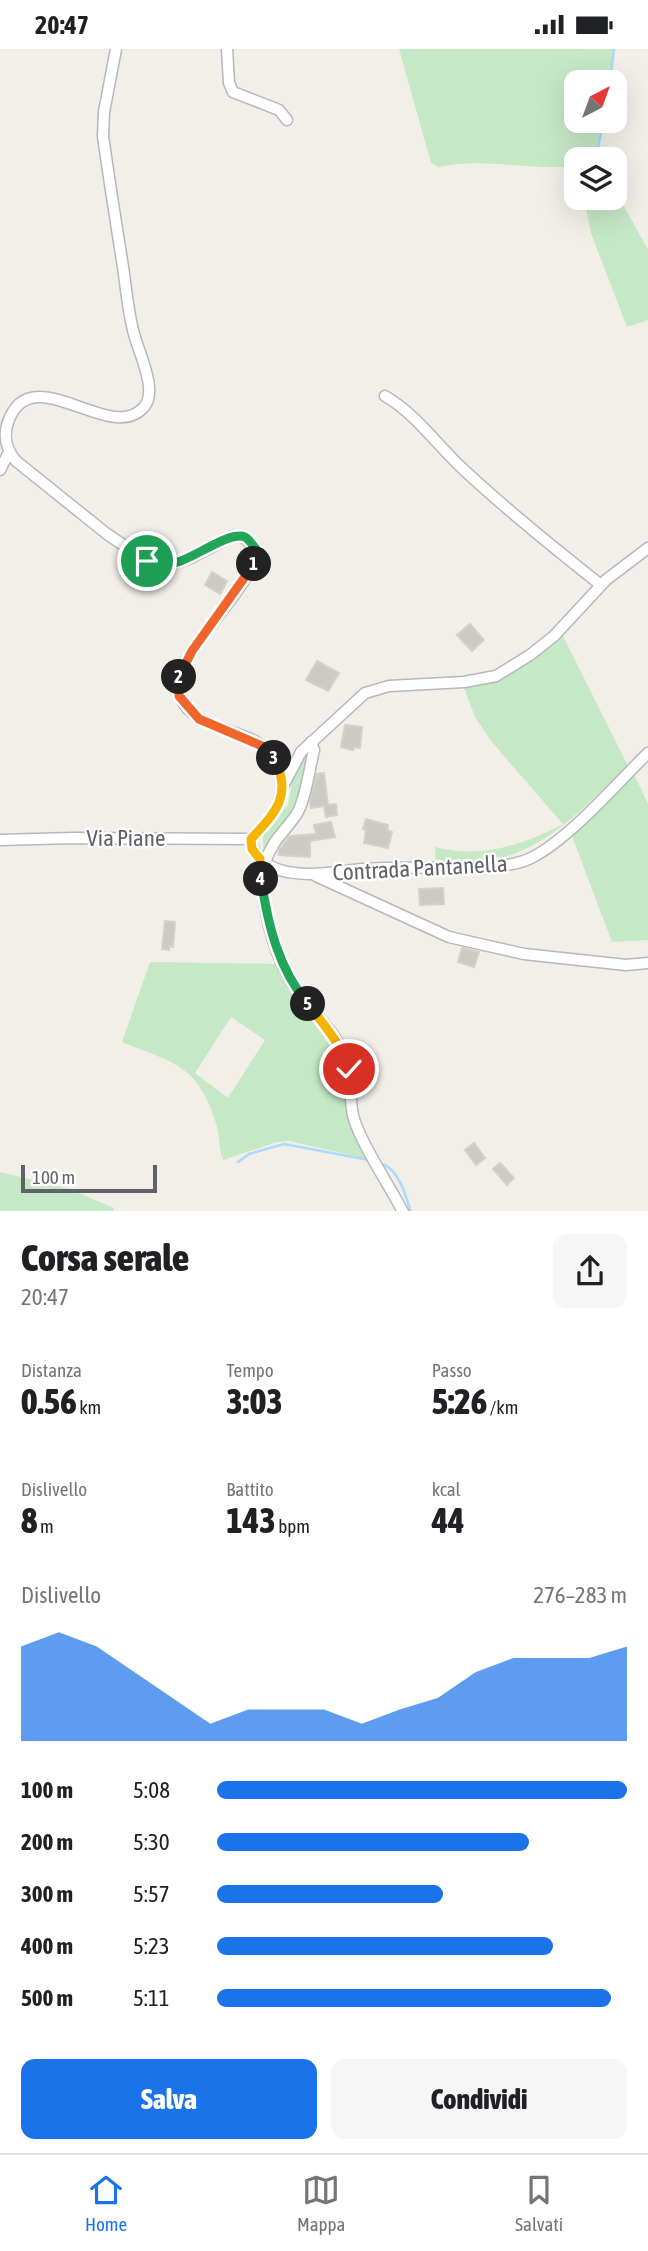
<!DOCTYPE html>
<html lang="it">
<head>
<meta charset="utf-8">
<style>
  body { margin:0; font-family:"Asap Condensed",sans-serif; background:#f6f6f6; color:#202124; height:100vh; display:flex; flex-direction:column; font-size:26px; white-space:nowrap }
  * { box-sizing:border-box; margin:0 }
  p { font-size:23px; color:#757577 }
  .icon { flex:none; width:38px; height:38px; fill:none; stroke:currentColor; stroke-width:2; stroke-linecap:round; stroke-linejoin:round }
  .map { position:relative; height:1162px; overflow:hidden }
  .drawer { display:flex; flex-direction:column; background:#fff; flex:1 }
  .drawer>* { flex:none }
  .needle { width:46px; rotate:41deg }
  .tools { position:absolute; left:564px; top:21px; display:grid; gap:14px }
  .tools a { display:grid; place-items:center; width:63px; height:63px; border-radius:14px; background:#fff; box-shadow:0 7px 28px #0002; font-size:35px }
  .scale { position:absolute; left:21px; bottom:18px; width:136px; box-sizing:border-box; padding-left:7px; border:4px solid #5f6368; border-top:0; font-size:19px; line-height:24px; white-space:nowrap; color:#5f6368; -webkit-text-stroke:5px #fff; paint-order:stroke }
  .pin { position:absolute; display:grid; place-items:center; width:60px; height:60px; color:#fff; margin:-30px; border:4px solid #fff; border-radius:50%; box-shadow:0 2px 7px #0007 }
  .km { position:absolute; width:35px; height:35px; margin:-18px; border-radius:50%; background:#222; color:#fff; font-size:19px; line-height:35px; text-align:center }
  .round { display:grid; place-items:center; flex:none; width:74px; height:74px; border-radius:14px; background:#f6f6f6 }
  .head { display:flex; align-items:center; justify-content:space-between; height:119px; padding:0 21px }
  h1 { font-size:38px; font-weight:800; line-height:52px }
  .metrics { display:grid; grid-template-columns:repeat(3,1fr); gap:10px; height:119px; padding:7px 21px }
  .metrics div { display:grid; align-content:center }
  .metrics b { font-size:35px; font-weight:800 }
  .metrics small { font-size:19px; font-weight:400 }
  .metrics p { font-size:19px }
  .chart { height:196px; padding:14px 21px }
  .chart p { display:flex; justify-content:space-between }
  .chart svg { width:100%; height:126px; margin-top:7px; fill:#1a73e8; opacity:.7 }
  .action { display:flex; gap:14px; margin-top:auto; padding:14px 21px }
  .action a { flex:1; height:80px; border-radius:14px; background:#1a73e8; color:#fff; font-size:28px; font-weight:800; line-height:80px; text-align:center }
  .action a+a { background:#f6f6f6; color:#202124 }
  ul { padding:0 21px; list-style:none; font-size:23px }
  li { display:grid; grid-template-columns:112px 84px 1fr; align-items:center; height:52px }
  li i { height:18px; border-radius:9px; background:#1a73e8 }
  .status { display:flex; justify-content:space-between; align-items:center; height:49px; padding:0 35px; background:#fff; direction:ltr }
  .status svg { height:19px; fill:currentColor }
  .tabs { display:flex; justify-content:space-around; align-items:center; height:98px; border-top:2px solid #e0e0e0; background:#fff; font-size:19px; color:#757577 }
  .tabs a { display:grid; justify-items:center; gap:4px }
  .tabs .selected { color:#1a73e8 }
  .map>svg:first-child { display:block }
</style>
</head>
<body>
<div class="status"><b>20:47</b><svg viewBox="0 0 49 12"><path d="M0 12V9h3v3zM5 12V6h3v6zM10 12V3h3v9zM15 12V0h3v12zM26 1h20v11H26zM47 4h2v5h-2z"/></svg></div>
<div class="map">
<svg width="648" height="1163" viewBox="0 0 648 1163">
  <rect width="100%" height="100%" fill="#f1efe8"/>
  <g fill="#c5e8c5" fill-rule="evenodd">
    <path d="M 399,0 L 614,0 L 609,33 L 576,33 L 576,72 L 603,72 L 595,108 L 576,110 L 576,117 C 531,122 483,108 439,118 L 431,114 Z"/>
    <path d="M 614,139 L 648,201 L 648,271 L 627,278 L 591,184 L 584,149 L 614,149 Z"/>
    <path d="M 562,585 L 628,717 C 589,752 550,799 496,810 C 477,813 456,812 436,813 L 435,798 C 479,810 524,796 563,775 L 491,692 L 475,668 L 464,639 C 503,631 530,608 562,585 Z"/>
    <path d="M 306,708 L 310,710 L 294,765 L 263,800 L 263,786 L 288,756 L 293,728 Z"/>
    <path d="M 633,723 L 648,755 L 648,891 L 612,893 L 571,784 Z"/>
    <path d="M 150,913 L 279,915 L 286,934 L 332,992 L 344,1018 L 347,1057 L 372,1111 L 289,1092 L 277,1093 L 223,1111 C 219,1103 220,1085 216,1074 C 198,1015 173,1014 122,993 ZM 231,968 L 265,991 L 228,1049 L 195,1024 Z"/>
    <path d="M 0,1123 L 69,1140 L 114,1159 L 113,1163 L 0,1162 Z"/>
  </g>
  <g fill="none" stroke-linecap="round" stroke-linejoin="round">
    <g stroke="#aadaff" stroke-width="2.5">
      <path d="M 610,33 L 614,0"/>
      <path d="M 596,110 L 603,72"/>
      <path d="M 238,1113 L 249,1105 L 284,1095 L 369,1111"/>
      <path d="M 382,1115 C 399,1120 406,1148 411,1163"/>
    </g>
  </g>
  <g fill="#cccac5" stroke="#d6d1c6" stroke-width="2">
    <path d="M 212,523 L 227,532 L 220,545 L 205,536 Z"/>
    <path d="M 470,575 L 484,591 L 472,602 L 457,586 Z"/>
    <path d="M 317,612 L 339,624 L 328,642 L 306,631 Z"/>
    <path d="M 345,676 L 362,678 L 360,699 L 354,698 L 353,701 L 341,698 Z"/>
    <path d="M 324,724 L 328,756 L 336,755 L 337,766 L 326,768 L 324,757 L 311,759 L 310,752 L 317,725 Z"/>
    <path d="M 366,770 L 388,776 L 387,781 L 392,783 L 388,799 L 364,794 L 366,781 L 363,780 Z"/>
    <path d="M 331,773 L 335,788 L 310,792 L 310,808 L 279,806 L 279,801 L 290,787 L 316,785 L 314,776 Z"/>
    <path d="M 443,839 L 444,855 L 420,856 L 419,840 Z"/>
    <path d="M 165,872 L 175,873 L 173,898 L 169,897 L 169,901 L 162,900 Z"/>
    <path d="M 462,899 L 479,903 L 474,918 L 458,913 Z"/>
    <path d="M 474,1094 L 485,1109 L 476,1116 L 465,1101 Z"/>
    <path d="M 500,1114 L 514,1129 L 507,1136 L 493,1120 Z"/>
  </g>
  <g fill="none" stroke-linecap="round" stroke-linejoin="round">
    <g stroke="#b5b8bc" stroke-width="13">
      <g id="minor">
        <path d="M 116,0 L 104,63 L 103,87 C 109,130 116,174 123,218 C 126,239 128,261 133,281 C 137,301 159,341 144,358 C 111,397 31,307 8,373 C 3,388 6,400 16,412 L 107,485 L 147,512 L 173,515 L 191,509 L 233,487 L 244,488 L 255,500 C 256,543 163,609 180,648 C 196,685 254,679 272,706 C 276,712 278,719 280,726 C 287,754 269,771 251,790"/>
        <path d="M 227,0 L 229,34 L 233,43 L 279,61 L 287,71"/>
        <path d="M 385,347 C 416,365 437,396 464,421 C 508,462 554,499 601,536"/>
        <path d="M 0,421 L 9,403"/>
        <path d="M 283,737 L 301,703 L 365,644 L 389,637 L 464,633 L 496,627 L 530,606 L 554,587 L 606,531 L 648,499"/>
        <path d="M 251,790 C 253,809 270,820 288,823 C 313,828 338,822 363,820 C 397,818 431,819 465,818 C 488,817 512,819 533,808 C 571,788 616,735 648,704"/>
        <path d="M 0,791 L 72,789 L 251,790"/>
        <path d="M 260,810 C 262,853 271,905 297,941 C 312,963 334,981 344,1005 C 354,1027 347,1052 355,1073 C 365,1102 389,1135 403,1163"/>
        <path d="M 265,813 C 274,789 283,785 296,766 C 305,754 310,717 314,701 L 311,693"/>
        <path d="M 316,827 L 449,888 L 524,905 L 626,916 L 648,914"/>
      </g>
    </g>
    <use href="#minor" stroke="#fff" stroke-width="10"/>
  </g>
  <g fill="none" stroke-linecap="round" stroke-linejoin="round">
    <g stroke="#fff" stroke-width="14">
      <path id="split-1" d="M 147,512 C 156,514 165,516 174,514 C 192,511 230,481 245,488 C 249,490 253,497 256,500 L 254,515"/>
    </g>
    <g stroke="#fff" stroke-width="14">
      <path id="split-2" d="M 179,628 L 192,602 L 254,515"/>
    </g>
    <g stroke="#fff" stroke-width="14">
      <path id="split-3" d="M 179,628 L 179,647 L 199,670 L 262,697 L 274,709"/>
    </g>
    <g stroke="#fff" stroke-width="14">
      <path id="split-4" d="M 261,830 L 260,810 L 252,800 L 251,790 C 276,763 293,746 274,709"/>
    </g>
    <g stroke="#fff" stroke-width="14">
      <path id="split-5" d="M 261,830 C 268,876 278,919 308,955"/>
    </g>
    <g stroke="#fff" stroke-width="14">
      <path id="split-6" d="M 308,955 C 324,976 341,995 349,1020"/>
    </g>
    <use href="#split-1" stroke="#22a559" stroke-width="9"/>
    <use href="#split-2" stroke="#f0652b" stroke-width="9"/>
    <use href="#split-3" stroke="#f0652b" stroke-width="9"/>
    <use href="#split-4" stroke="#f5b400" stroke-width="9"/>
    <use href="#split-5" stroke="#22a559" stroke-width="9"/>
    <use href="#split-6" stroke="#f5b400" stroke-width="9"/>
  </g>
  <g text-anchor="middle" stroke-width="5" stroke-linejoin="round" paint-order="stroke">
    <g font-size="23" fill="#5f6368" stroke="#fff">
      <text x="126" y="797">Via Piane</text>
      <text transform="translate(420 819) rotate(-3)" y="8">Contrada Pantanella</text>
    </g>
  </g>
</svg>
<div class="tools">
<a><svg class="needle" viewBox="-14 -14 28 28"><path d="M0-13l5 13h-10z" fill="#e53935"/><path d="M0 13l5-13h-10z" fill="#757577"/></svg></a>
<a><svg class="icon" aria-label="layers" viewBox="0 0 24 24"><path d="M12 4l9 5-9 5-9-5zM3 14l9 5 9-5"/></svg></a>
</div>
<div class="scale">100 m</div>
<div class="pin" style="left:147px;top:512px;background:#1e9e55"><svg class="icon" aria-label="arrive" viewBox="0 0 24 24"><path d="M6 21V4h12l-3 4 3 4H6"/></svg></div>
<div class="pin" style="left:349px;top:1020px;background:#d93025"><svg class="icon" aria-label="check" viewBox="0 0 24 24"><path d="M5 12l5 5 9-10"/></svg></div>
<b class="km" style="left:254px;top:515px">1</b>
<b class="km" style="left:179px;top:628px">2</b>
<b class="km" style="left:274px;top:709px">3</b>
<b class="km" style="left:261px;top:830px">4</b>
<b class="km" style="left:308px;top:955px">5</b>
</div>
<section class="drawer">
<div class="head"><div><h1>Corsa serale</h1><p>20:47</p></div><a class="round"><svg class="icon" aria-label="share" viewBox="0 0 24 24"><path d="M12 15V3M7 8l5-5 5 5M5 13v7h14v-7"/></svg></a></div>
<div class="metrics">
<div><p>Distanza</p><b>0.56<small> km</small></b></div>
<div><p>Tempo</p><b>3:03</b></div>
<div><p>Passo</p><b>5:26<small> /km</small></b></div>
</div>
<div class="metrics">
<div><p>Dislivello</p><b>8<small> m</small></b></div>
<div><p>Battito</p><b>143<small> bpm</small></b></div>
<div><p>kcal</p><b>44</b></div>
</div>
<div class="chart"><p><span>Dislivello</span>276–283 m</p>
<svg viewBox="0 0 160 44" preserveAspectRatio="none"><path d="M0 44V11L10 6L20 11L30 20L40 29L50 38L60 33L70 33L80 33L90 38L100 33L110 29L120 20L130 15L140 15L150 15L160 11V44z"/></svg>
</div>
<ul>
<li><b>100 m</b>5:08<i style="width:100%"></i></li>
<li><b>200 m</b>5:30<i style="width:76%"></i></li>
<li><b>300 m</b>5:57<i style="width:55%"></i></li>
<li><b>400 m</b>5:23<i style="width:82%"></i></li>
<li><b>500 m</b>5:11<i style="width:96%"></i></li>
</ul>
<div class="action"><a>Salva</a><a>Condividi</a></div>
</section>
<nav class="tabs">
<a class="selected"><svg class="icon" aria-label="home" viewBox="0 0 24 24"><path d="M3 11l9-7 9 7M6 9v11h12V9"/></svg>Home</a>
<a><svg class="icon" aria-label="map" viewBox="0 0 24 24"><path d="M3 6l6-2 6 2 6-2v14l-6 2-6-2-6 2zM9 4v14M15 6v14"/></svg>Mappa</a>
<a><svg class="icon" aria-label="saved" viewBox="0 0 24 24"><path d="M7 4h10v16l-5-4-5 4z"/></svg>Salvati</a>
</nav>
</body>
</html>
